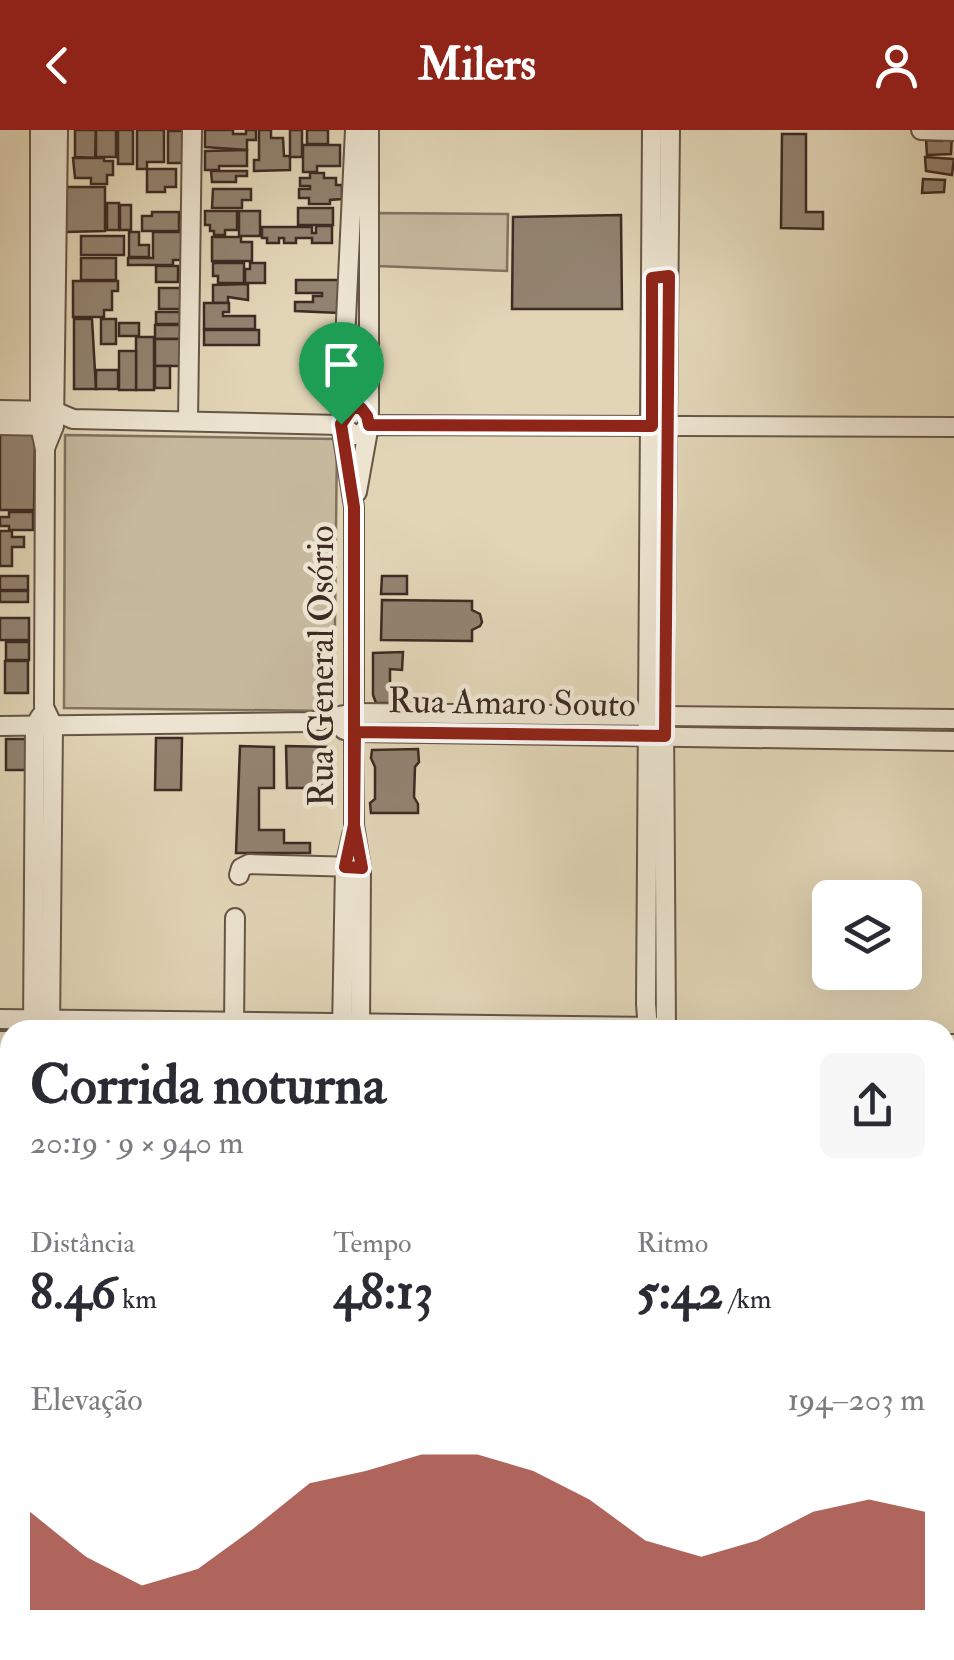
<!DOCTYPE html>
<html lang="pt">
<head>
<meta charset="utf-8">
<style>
  body { margin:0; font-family:"IM FELL Double Pica",serif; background:#f7f7f7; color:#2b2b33; height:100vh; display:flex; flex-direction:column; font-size:38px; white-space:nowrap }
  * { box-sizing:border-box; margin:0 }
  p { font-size:32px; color:#7c7c81 }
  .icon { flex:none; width:55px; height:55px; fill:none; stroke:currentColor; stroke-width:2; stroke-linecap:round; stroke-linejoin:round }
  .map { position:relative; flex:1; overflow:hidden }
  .sheet { position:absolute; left:0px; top:890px; width:955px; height:640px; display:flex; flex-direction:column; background:#fff; border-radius:30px 30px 0 0; box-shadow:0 10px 40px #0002 }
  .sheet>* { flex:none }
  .buttons { position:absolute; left:812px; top:750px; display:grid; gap:20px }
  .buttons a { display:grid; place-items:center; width:110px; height:110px; border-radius:15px; background:#fff; box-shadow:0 10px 40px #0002; font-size:50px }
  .pin { position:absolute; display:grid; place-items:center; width:85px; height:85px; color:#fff; margin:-102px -42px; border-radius:50% 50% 50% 0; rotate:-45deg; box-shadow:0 0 10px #0007 }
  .pin .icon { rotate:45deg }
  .round { display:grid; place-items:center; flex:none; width:105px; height:105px; border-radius:15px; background:#f7f7f7 }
  .summary { display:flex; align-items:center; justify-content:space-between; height:170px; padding:0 30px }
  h1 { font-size:55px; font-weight:700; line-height:75px }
  .stats { display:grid; grid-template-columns:repeat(3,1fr); gap:15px; height:170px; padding:10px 30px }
  .stats div { display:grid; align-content:center }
  .stats b { font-size:50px; font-weight:700 }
  .stats small { font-size:28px; font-weight:400 }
  .stats p { font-size:28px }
  .chart { height:280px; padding:20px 30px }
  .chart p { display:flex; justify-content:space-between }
  .chart svg { width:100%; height:180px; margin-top:10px; fill:#8f2418; opacity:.7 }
  header { display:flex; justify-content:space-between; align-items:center; height:130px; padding:0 30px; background:#8f2418; color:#fff; font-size:45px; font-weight:700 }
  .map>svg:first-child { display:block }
</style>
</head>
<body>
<header><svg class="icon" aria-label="back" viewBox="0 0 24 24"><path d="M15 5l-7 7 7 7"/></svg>Milers<svg class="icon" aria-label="person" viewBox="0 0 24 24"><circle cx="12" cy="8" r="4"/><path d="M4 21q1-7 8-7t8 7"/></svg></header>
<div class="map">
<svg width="954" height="1530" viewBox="0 0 954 1530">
  <rect width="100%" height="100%" fill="#e1d5b6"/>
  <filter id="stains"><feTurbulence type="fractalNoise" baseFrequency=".002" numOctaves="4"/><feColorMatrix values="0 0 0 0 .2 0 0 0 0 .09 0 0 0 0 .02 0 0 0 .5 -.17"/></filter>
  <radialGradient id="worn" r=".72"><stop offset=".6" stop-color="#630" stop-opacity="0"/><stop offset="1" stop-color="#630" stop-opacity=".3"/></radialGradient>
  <g fill="#c5b89d" stroke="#817260" stroke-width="2.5">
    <path d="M 377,83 L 508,84 L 507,141 L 377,136 Z"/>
    <path d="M 65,305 L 337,309 L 334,581 L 64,578 Z"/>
  </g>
  <g fill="#928370" stroke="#3d2b24" stroke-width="2.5">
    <path d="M 75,0 L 96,0 L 95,28 L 75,27 Z"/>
    <rect x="96" y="0" width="20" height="27"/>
    <rect x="118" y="0" width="15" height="34"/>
    <path d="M 137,0 L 164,0 L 164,32 L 147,32 L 147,39 L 137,39 Z"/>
    <path d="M 205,0 L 233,0 L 233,4 L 246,4 L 246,0 L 256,0 L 256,10 L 247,10 L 247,20 L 205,17 Z"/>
    <path d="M 259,0 L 271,0 L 271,8 L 283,8 L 284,26 L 290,26 L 290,40 L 254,41 L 254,30 L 259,30 Z"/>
    <rect x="290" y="0" width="12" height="27"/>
    <rect x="307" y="0" width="21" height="14"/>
    <rect x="168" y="1" width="17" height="32"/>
    <path d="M 952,3 L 951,24 L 927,25 L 926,10 L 942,11 L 942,4 Z"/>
    <path d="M 782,4 L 806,4 L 806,82 L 823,82 L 823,99 L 781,98 Z"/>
    <path d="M 303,15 L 340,15 L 340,36 L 317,36 L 317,42 L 303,42 Z"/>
    <path d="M 247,20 L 247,36 L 219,36 L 219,40 L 205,40 L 205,21 Z"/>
    <path d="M 925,27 L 954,29 L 952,45 L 926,41 Z"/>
    <path d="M 73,28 L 104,28 L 104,31 L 113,31 L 113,45 L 107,45 L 107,54 L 91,54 L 91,48 L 75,48 Z"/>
    <path d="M 147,39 L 176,39 L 176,57 L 165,57 L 165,62 L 147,62 Z"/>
    <path d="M 211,41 L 247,41 L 247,46 L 236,46 L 236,52 L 212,52 Z"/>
    <path d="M 310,43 L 324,43 L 324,48 L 336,48 L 336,55 L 342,55 L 342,69 L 330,70 L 330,74 L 309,74 L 309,68 L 299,68 L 299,59 L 310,59 L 310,56 L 300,56 L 300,48 L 310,48 Z"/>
    <path d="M 923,49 L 945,50 L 944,62 L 922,63 Z"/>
    <path d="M 66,57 L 105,57 L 105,101 L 66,102 Z"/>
    <path d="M 213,59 L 251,59 L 251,70 L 242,70 L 242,78 L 212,78 Z"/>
    <rect x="107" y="73" width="12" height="27"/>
    <rect x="120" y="75" width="11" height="25"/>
    <rect x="298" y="78" width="35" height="17"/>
    <path d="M 205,81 L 237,81 L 237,100 L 225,100 L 225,105 L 214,105 L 214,101 L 210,101 L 210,95 L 205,95 Z"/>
    <rect x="239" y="81" width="21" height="25"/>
    <path d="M 152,82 L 179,82 L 179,101 L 142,101 L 142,86 L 152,86 Z"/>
    <path d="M 621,85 L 622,179 L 512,179 L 513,87 Z"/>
    <path d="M 316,96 L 332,96 L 332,113 L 312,113 L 312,108 L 296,108 L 296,113 L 284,113 L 284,108 L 279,108 L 279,113 L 267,113 L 267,108 L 262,108 L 262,97 L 312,97 L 312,103 L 316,103 Z"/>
    <path d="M 129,102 L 139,102 L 139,115 L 149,115 L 149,127 L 129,127 Z"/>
    <path d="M 153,102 L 183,102 L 183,130 L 173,130 L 173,135 L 128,135 L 128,128 L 153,128 Z"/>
    <rect x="81" y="106" width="43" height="19"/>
    <path d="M 212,107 L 241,107 L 241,112 L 252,112 L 252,131 L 212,131 Z"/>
    <rect x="81" y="128" width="35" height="22"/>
    <path d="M 213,133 L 244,133 L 244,153 L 218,153 L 218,146 L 213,146 Z"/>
    <path d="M 250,133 L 265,133 L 265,153 L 245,153 L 245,139 L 250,139 Z"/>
    <rect x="156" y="136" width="22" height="16"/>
    <path d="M 296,150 L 339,150 L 339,183 L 295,181 L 295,172 L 313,172 L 313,166 L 322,166 L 322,163 L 296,163 Z"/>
    <path d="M 73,151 L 118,151 L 118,161 L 112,161 L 112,180 L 104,180 L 104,187 L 73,187 Z"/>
    <path d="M 248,154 L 248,170 L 228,167 L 228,173 L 213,173 L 213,155 Z"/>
    <rect x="159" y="158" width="23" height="21"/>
    <path d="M 204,173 L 229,173 L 229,182 L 223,182 L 223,186 L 255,186 L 255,199 L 204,199 Z"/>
    <rect x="156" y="182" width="24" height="12"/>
    <path d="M 74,189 L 92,189 L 96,259 L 74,259 Z"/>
    <rect x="101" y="189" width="15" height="25"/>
    <rect x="119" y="193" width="20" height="13"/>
    <rect x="155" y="195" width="27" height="14"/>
    <rect x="204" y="200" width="55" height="15"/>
    <rect x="136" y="207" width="18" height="53"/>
    <rect x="155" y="209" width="27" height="27"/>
    <rect x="119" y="221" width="17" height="39"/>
    <rect x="155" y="236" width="15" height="22"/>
    <rect x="96" y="240" width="22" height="19"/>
    <path d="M 0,300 L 26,300 L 35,308 L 34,380 L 0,380 Z"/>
    <path d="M 9,382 L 33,382 L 33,400 L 9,400 L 9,396 L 0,396 L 0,387 L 9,387 Z"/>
    <path d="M 0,401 L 12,401 L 12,407 L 24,407 L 24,417 L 12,417 L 12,436 L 0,436 Z"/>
    <rect x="0" y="446" width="28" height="14"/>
    <path d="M 382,446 L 407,446 L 407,464 L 381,464 Z"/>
    <rect x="0" y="461" width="28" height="11"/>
    <path d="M 382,470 L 472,471 L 472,480 L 480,484 L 482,492 L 480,496 L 472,500 L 472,511 L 381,510 Z"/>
    <rect x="0" y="488" width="29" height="22"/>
    <rect x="6" y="512" width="23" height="18"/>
    <path d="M 403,522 L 402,540 L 390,539 L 390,556 L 403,556 L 402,573 L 376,573 L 373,565 L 373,523 Z"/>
    <rect x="5" y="531" width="23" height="32"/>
    <path d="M 156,608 L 182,608 L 181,660 L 155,660 Z"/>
    <path d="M 6,609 L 30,609 L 31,640 L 6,640 Z"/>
    <path d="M 240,616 L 274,617 L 274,658 L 259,658 L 259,700 L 284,700 L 284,713 L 310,713 L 310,723 L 236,723 Z"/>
    <path d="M 286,616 L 331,617 L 332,658 L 287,658 Z"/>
    <path d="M 418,619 L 419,632 L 415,637 L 414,667 L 418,674 L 418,683 L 371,683 L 370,673 L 375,669 L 375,637 L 371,628 L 372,620 Z"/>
  </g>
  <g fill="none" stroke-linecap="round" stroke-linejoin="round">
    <g stroke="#665648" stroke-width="22">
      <g id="minor">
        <path d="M 40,0 L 40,296 L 45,319 L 44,577 L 53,596 L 50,900"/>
        <path d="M 355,0 L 341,295 L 354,377 L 354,695 L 361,738 L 360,900"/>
        <path d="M 921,0 L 954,1"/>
        <path d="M 0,280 L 54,281 L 73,289 L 341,295 L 354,305 L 361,304 L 369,295 L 954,297"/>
        <path d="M 188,291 L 192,0"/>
        <path d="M 0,295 L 49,296"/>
        <path d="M 45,318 L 54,296 L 58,0"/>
        <path d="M 357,362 L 369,295 L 369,0"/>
        <path d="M 0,596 L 310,592 L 354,583 L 954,589"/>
        <path d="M 344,600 L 355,602 L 954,611"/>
        <path d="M 239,745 L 241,738 L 249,734 L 357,737"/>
        <path d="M 0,889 L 656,897"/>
        <path d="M 33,900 L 35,596 L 40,587"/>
        <path d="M 234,900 L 235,788"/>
        <path d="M 342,900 L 345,737 L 352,705"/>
        <path d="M 648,900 L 646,874 L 652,0"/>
        <path d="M 666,900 L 664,586 L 670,0"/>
        <path d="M 0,911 L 10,911"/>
        <path d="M 945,914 L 954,914"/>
        <path d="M 945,1200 L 954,1196"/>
        <path d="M 0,1202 L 10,1202"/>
        <path d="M 945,1310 L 954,1306"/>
        <path d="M 945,1498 L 954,1509"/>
        <path d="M 33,1520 L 33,1530"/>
        <path d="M 339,1520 L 339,1530"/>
        <path d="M 49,1530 L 49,1520"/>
        <path d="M 168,1530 L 168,1520"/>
        <path d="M 475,1530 L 494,1520"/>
      </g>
    </g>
    <use href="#minor" stroke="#ece4d0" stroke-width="18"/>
  </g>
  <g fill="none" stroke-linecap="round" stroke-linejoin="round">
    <g stroke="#fff" stroke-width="20">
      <path id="route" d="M 341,294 L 354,377 L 354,695 L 345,737 L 362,738 L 354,695 L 355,602 L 665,606 L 669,146 L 652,148 L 652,296 L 369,295 L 367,286 L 361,278 L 352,278 L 341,294"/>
    </g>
    <use href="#route" stroke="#8f2418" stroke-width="12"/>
  </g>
  <g text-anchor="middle" stroke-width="9" stroke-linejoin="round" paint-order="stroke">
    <g font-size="35" fill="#3d2b24" stroke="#ece4d0">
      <text transform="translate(321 536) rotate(-90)" y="12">Rua General Osório</text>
      <text transform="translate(512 572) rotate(1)" y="12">Rua Amaro Souto</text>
    </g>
  </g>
  <rect width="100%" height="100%" filter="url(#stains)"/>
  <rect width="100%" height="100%" fill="url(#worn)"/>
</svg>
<div class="buttons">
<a><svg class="icon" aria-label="layers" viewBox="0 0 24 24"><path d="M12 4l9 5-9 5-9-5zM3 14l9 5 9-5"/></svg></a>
</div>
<div class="pin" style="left:341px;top:294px;background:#1e9e55"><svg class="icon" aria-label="arrive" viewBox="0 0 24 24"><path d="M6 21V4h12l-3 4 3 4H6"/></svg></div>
<section class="sheet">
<div class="summary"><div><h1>Corrida noturna</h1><p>20:19 · 9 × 940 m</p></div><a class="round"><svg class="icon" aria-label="share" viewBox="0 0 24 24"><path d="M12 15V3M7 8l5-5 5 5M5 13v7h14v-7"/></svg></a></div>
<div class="stats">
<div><p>Distância</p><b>8.46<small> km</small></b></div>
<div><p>Tempo</p><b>48:13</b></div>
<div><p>Ritmo</p><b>5:42<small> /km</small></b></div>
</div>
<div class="chart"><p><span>Elevação</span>194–203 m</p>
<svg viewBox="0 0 160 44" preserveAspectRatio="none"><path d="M0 44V20L10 31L20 38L30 34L40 24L50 13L60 10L70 6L80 6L90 10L100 17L110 27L120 31L130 27L140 20L150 17L160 20V44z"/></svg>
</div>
</section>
</div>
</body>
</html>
